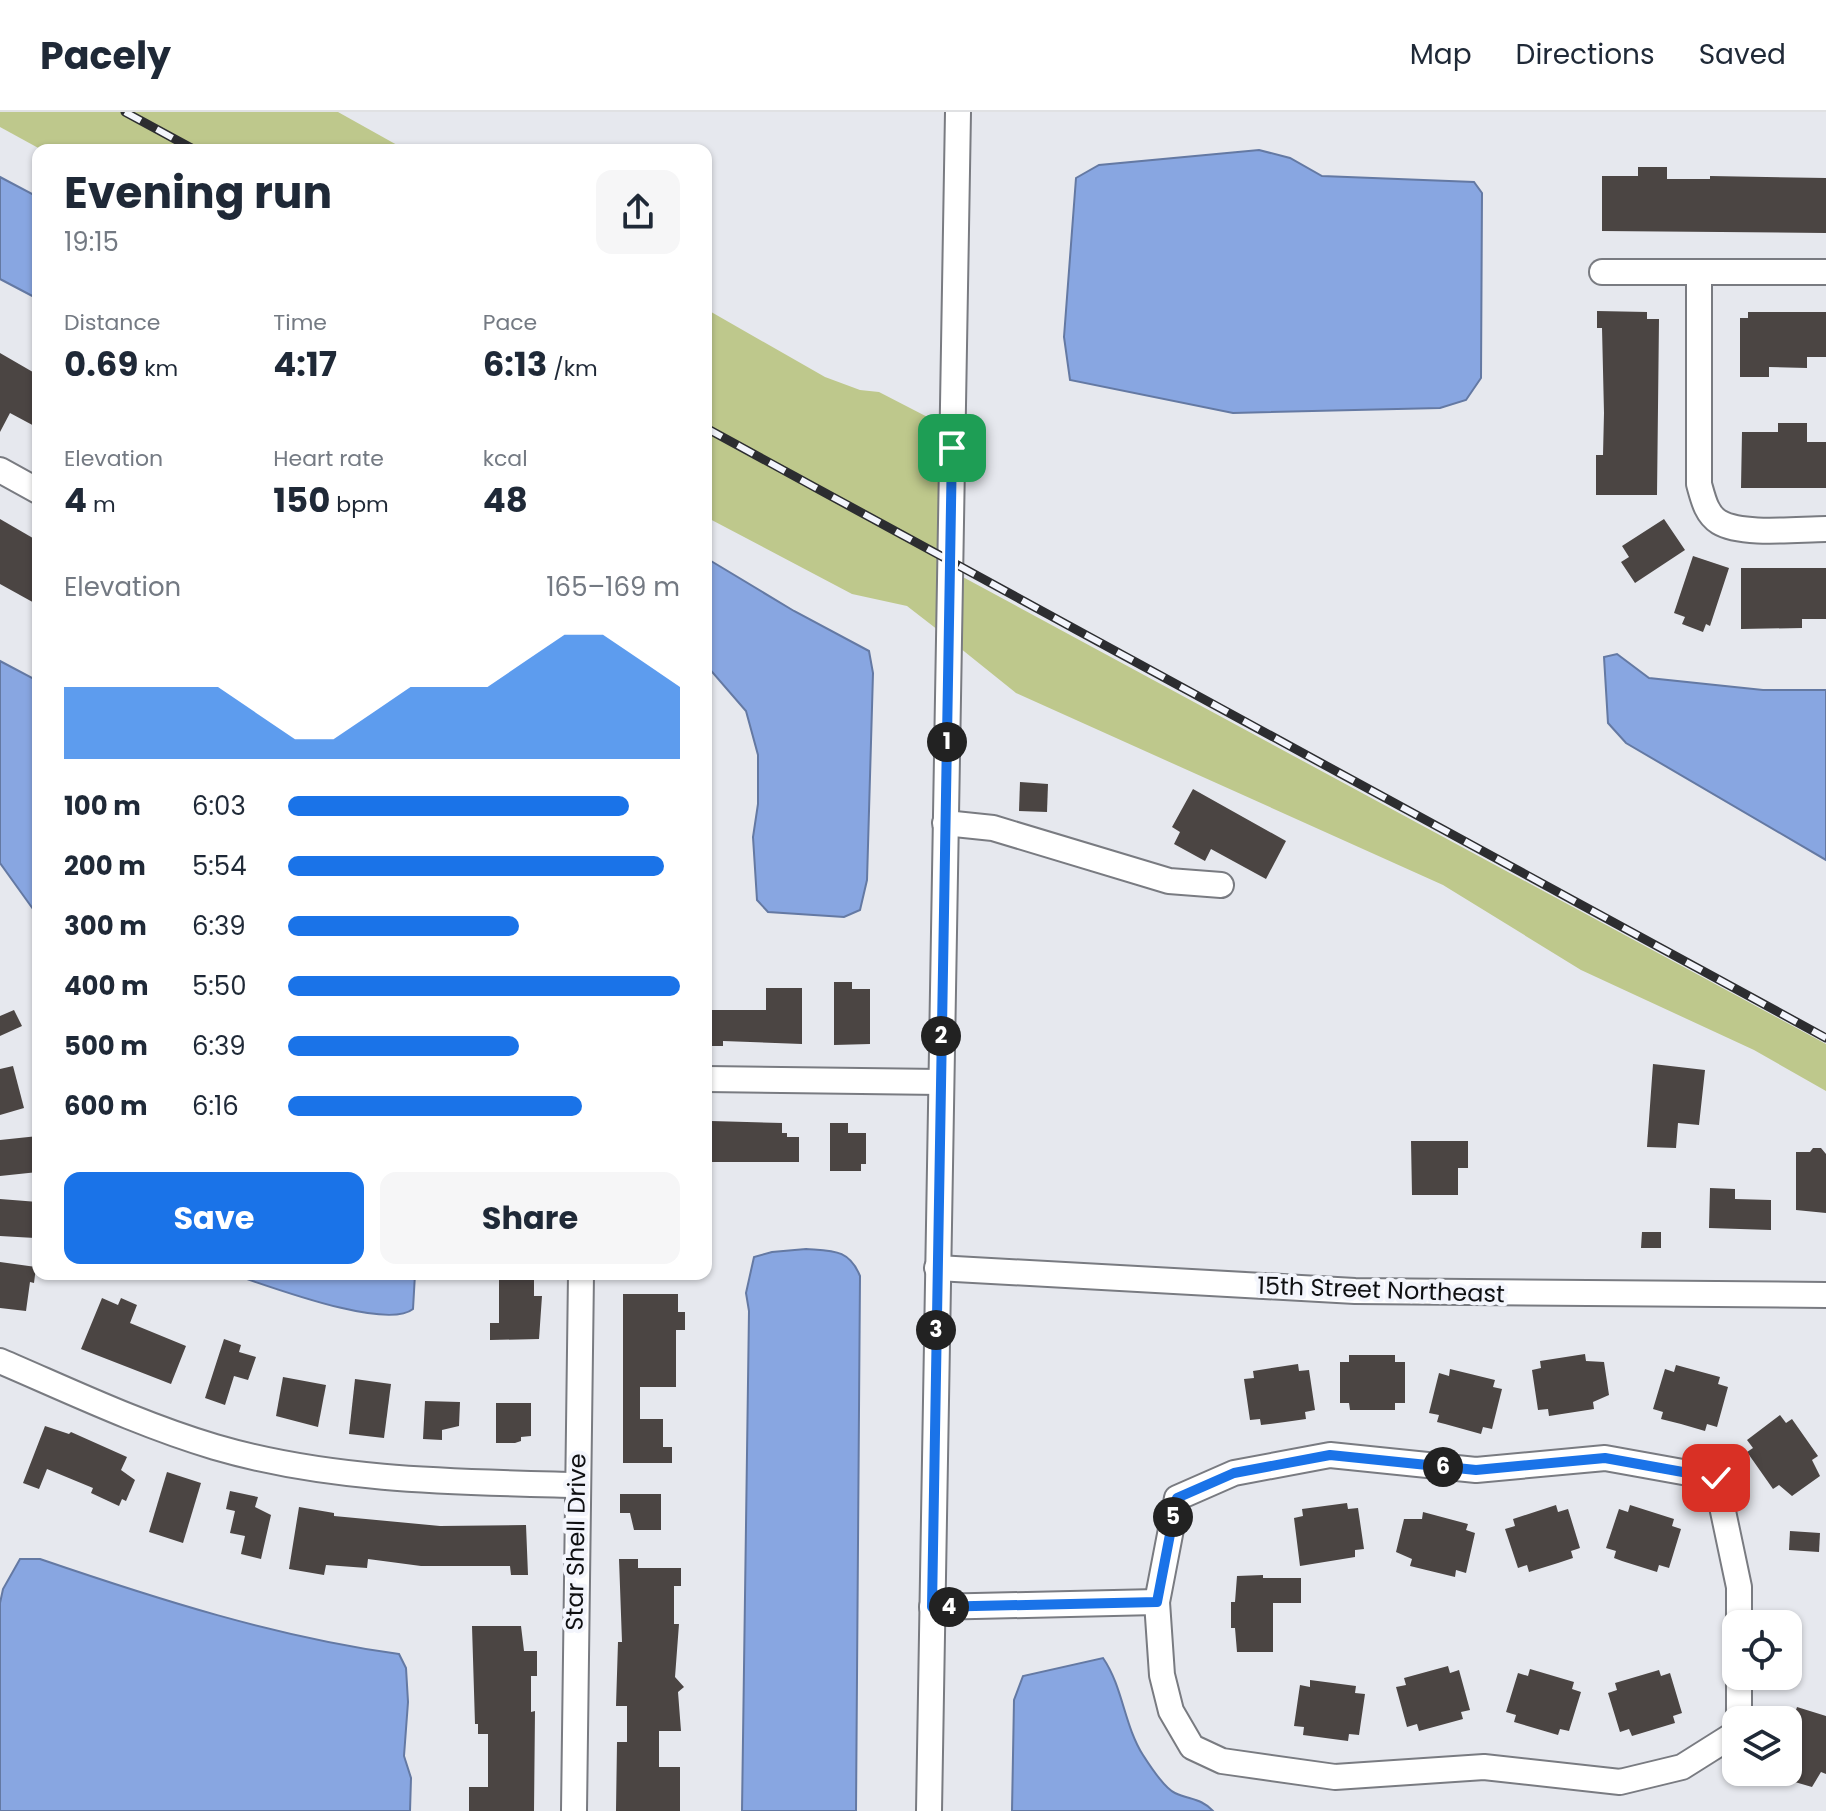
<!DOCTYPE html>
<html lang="en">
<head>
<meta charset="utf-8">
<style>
  body { margin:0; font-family:Poppins,sans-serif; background:#f6f6f7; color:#1f2937; height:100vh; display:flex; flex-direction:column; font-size:30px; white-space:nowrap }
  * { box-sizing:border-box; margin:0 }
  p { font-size:26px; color:#747a83 }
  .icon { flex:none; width:44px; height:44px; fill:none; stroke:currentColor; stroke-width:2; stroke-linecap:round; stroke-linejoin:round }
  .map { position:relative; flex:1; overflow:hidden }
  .side { position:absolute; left:32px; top:32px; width:680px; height:1136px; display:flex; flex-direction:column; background:#fff; border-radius:16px; box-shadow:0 2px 6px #0004 }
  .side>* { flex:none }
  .buttons { position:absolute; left:1722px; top:1498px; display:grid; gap:16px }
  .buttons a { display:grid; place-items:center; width:80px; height:80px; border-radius:16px; background:#fff; box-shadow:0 2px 6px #0004; font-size:40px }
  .pin { position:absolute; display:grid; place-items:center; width:68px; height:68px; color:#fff; margin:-34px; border-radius:16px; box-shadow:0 4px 12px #0006 }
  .km { position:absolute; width:40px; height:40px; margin:-20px; border-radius:50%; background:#222; color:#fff; font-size:22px; line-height:40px; text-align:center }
  .round { display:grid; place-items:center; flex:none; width:84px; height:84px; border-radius:16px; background:#f6f6f7 }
  .overview { display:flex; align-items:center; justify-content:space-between; height:136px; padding:0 32px }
  h1 { font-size:44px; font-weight:700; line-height:60px }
  .figures { display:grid; grid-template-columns:repeat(3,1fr); gap:12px; height:136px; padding:8px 32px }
  .figures div { display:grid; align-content:center }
  .figures b { font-size:34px; font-weight:700 }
  .figures small { font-size:22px; font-weight:400 }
  .figures p { font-size:22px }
  .chart { height:224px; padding:16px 32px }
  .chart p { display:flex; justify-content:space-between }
  .chart svg { width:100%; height:144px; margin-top:8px; fill:#1a73e8; opacity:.7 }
  .primary-button { display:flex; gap:16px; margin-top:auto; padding:16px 32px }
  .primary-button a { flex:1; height:92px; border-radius:16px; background:#1a73e8; color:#fff; font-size:32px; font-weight:700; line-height:92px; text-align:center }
  .primary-button a+a { background:#f6f6f7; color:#1f2937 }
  ul { padding:0 32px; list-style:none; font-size:26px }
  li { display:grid; grid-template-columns:128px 96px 1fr; align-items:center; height:60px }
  li i { height:20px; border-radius:10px; background:#1a73e8 }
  header { display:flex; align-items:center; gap:48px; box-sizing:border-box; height:112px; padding:0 40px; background:#fff; border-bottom:2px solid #e0e1e3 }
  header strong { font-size:38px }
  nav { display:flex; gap:44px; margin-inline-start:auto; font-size:28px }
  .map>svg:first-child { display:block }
</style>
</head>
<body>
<header>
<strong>Pacely</strong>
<nav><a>Map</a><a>Directions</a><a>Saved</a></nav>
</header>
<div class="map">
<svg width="1826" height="1699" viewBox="0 0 1826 1699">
  <rect width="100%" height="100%" fill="#e6e8ee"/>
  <g fill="#bec88c">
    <path d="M 0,0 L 338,0 L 406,38 L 42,38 L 0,15 Z"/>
    <path d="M 706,197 L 825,265 L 860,278 L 879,280 L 941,312 L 938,518 L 907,494 L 852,482 L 706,405 Z"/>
    <path d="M 961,464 L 1826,932 L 1826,979 L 1754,938 L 1581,858 L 1443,773 L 1016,581 L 960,536 Z"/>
  </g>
  <g fill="#88a6e1" stroke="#6479a3" stroke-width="2">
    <path d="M 1259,38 L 1290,46 L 1322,64 L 1474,70 L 1482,81 L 1481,266 L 1466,288 L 1440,296 L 1233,301 L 1070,268 L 1064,225 L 1076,66 L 1099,53 Z"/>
    <path d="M 0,65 L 38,85 L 38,187 L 0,167 Z"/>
    <path d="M 706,446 L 794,499 L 869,539 L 873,561 L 867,768 L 860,798 L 844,805 L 768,800 L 757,788 L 753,725 L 758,692 L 758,643 L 746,599 L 706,553 Z"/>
    <path d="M 1617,542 L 1649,566 L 1763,578 L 1826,578 L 1826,748 L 1626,631 L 1608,611 L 1604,545 Z"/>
    <path d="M 0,549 L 38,569 L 38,804 L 0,751 Z"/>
    <path d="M 806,1137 C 833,1139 849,1137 860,1164 L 856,1699 L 742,1699 L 749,1199 L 746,1181 L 754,1145 L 772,1140 Z"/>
    <path d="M 232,1162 L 415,1162 L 413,1197 C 386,1219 266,1173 232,1162 Z"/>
    <path d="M 20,1447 L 40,1447 C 157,1487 276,1525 399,1542 L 406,1556 L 408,1590 L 404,1644 L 411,1666 L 410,1699 L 0,1699 L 0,1491 L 3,1477 Z"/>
    <path d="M 1103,1546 C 1123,1575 1124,1613 1143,1643 C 1150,1654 1164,1676 1175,1681 C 1190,1688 1201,1686 1213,1699 L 1012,1699 L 1014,1588 L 1023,1564 Z"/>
  </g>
  <g fill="#4b4543">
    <path d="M 1638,55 L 1667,55 L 1667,67 L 1710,67 L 1710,64 L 1826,66 L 1826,121 L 1602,119 L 1602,64 L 1638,64 Z"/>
    <path d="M 1597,199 L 1647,200 L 1647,207 L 1659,207 L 1657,383 L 1596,383 L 1596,343 L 1603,343 L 1604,301 L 1602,216 L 1597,216 Z"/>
    <path d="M 1748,200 L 1826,200 L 1826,245 L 1807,245 L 1807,256 L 1769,255 L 1769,265 L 1740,265 L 1740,206 L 1748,206 Z"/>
    <path d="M 0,241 L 38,263 L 38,316 L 10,301 L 0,320 Z"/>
    <path d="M 1778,311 L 1807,311 L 1807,330 L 1826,330 L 1826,376 L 1741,376 L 1742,320 L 1778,320 Z"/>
    <path d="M 0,407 L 38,429 L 38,493 L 0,472 Z"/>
    <path d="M 1664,407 L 1685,438 L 1635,471 L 1621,450 L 1629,445 L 1622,434 Z"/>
    <path d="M 1693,444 L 1729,456 L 1710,514 L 1706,512 L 1703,520 L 1682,512 L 1685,505 L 1674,501 Z"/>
    <path d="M 1741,456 L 1826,456 L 1826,507 L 1802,507 L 1802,516 L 1741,517 Z"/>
    <path d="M 1020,670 L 1048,672 L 1047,700 L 1019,699 Z"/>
    <path d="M 1193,677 L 1286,729 L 1266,767 L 1211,737 L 1205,749 L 1174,732 L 1180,720 L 1172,715 Z"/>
    <path d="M 834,870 L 852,870 L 852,877 L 870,877 L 870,932 L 834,933 Z"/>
    <path d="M 766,876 L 802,876 L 802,932 L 723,929 L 723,934 L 706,934 L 706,898 L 766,898 Z"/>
    <path d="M 14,898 L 22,914 L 0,924 L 0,904 Z"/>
    <path d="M 1653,952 L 1705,958 L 1699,1013 L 1678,1011 L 1676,1036 L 1647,1035 Z"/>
    <path d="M 13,954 L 24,996 L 0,1003 L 0,957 Z"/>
    <path d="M 711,1009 L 782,1011 L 782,1021 L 787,1021 L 787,1025 L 799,1025 L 799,1050 L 706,1050 L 706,1012 Z"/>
    <path d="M 830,1011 L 848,1011 L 848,1021 L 866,1021 L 866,1052 L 861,1052 L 861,1059 L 830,1059 Z"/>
    <path d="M 38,1024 L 38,1060 L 0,1064 L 0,1028 Z"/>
    <path d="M 1411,1029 L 1468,1029 L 1468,1056 L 1458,1056 L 1458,1083 L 1412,1083 Z"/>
    <path d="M 1813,1036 L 1821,1036 L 1826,1042 L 1826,1101 L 1796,1098 L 1796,1040 L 1810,1040 Z"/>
    <path d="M 1710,1076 L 1735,1077 L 1735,1087 L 1771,1088 L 1771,1118 L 1709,1116 Z"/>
    <path d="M 0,1087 L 38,1090 L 35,1126 L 0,1124 Z"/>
    <path d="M 1642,1120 L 1661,1120 L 1661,1136 L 1641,1136 Z"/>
    <path d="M 0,1150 L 36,1155 L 34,1171 L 30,1170 L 26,1199 L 0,1196 Z"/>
    <path d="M 499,1162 L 534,1162 L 534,1184 L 542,1184 L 539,1227 L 490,1228 L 490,1211 L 499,1211 Z"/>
    <path d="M 623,1182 L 678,1182 L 678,1200 L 685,1200 L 685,1218 L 676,1218 L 676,1275 L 640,1275 L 640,1307 L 663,1307 L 663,1335 L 672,1335 L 672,1351 L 623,1351 Z"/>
    <path d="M 102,1186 L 118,1193 L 121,1186 L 137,1193 L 130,1211 L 186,1234 L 171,1272 L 81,1237 Z"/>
    <path d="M 224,1227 L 241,1233 L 239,1240 L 256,1245 L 248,1268 L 234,1264 L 225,1293 L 205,1286 Z"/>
    <path d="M 1585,1242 L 1586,1249 L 1604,1250 L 1609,1283 L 1593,1290 L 1594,1297 L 1549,1304 L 1548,1297 L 1538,1298 L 1532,1258 L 1541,1256 L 1540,1249 Z"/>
    <path d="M 1349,1243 L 1395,1243 L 1395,1250 L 1405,1250 L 1405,1291 L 1395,1291 L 1395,1298 L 1350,1298 L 1349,1291 L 1340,1291 L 1340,1250 L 1349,1250 Z"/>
    <path d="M 1298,1252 L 1299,1259 L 1309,1258 L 1315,1298 L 1305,1300 L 1306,1307 L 1285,1310 L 1261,1313 L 1260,1307 L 1250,1308 L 1244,1267 L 1254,1266 L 1253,1259 Z"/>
    <path d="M 1676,1253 L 1720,1265 L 1718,1272 L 1728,1275 L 1717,1315 L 1707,1312 L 1705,1319 L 1681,1312 L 1661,1307 L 1663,1300 L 1653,1297 L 1665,1257 L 1674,1260 Z"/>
    <path d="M 1450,1257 L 1495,1268 L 1493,1275 L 1502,1277 L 1492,1317 L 1483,1315 L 1481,1322 L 1445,1312 L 1437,1310 L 1439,1303 L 1429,1301 L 1439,1261 L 1449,1264 Z"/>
    <path d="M 283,1265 L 326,1273 L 318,1315 L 276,1304 Z"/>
    <path d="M 355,1267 L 391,1272 L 384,1326 L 349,1322 Z"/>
    <path d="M 425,1289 L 460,1290 L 459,1314 L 442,1318 L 442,1328 L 423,1327 Z"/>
    <path d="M 496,1291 L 531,1291 L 531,1324 L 521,1325 L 521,1329 L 515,1331 L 496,1331 Z"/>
    <path d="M 1780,1303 L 1786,1311 L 1792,1307 L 1818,1344 L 1812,1348 L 1820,1364 L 1792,1384 L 1779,1373 L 1773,1377 L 1747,1340 L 1753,1336 L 1747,1328 Z"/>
    <path d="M 45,1314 L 69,1322 L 71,1320 L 127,1345 L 121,1358 L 135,1368 L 126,1389 L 122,1387 L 119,1394 L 91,1381 L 93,1376 L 47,1357 L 39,1377 L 23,1371 Z"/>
    <path d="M 167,1360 L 201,1371 L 183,1431 L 149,1420 Z"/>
    <path d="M 230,1379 L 258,1385 L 255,1395 L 271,1403 L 261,1447 L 241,1442 L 245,1424 L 230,1421 L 235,1399 L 226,1397 Z"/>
    <path d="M 620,1382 L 661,1382 L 661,1418 L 634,1418 L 630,1401 L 620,1401 Z"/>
    <path d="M 1347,1391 L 1348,1397 L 1358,1396 L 1364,1437 L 1355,1438 L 1355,1445 L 1300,1454 L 1294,1406 L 1303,1404 L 1302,1397 Z"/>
    <path d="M 1556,1393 L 1558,1400 L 1568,1397 L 1580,1436 L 1571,1439 L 1573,1446 L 1558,1451 L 1529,1460 L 1527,1453 L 1518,1456 L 1505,1417 L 1515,1414 L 1513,1407 Z"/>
    <path d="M 1630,1393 L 1674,1407 L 1672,1414 L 1681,1417 L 1669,1456 L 1659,1453 L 1657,1460 L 1622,1449 L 1614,1446 L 1616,1439 L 1606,1436 L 1619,1397 L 1628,1400 Z"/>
    <path d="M 299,1395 L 334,1401 L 334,1404 L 440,1414 L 526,1413 L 528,1463 L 511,1463 L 510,1454 L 421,1454 L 368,1447 L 367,1456 L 326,1453 L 324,1463 L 289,1457 Z"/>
    <path d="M 1423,1400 L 1468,1412 L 1466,1418 L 1475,1421 L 1466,1461 L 1456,1458 L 1455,1465 L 1410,1454 L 1412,1447 L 1396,1440 L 1404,1407 L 1422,1407 Z"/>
    <path d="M 1790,1419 L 1820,1421 L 1819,1440 L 1789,1438 Z"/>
    <path d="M 619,1447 L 638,1447 L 638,1456 L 681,1456 L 681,1474 L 674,1474 L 674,1512 L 679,1512 L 675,1565 L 684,1575 L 678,1580 L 681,1619 L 659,1619 L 659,1655 L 680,1655 L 680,1699 L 616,1699 L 617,1630 L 627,1630 L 627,1594 L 616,1594 L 618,1530 L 622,1530 Z"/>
    <path d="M 1263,1463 L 1263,1466 L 1301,1466 L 1301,1491 L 1273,1491 L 1273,1540 L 1237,1540 L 1235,1516 L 1231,1516 L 1231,1490 L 1235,1490 L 1237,1464 Z"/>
    <path d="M 472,1514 L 521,1514 L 524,1539 L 537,1539 L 537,1564 L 531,1564 L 531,1600 L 535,1599 L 534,1699 L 469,1699 L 469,1675 L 488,1675 L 488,1622 L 478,1622 L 478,1612 L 475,1612 Z"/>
    <path d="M 1448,1554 L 1450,1561 L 1459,1558 L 1470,1598 L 1461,1600 L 1463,1607 L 1419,1619 L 1417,1612 L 1407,1615 L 1396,1575 L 1406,1573 L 1404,1566 Z"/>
    <path d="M 1530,1557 L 1574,1570 L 1572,1577 L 1581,1580 L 1569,1619 L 1560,1617 L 1558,1623 L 1514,1610 L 1516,1603 L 1506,1600 L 1518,1561 L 1528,1564 Z"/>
    <path d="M 1659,1558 L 1661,1564 L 1670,1561 L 1682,1601 L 1673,1604 L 1675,1611 L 1632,1624 L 1629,1617 L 1620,1620 L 1608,1581 L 1617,1578 L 1615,1571 Z"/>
    <path d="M 1310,1568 L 1356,1574 L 1355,1581 L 1365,1582 L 1359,1623 L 1349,1622 L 1348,1629 L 1303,1623 L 1304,1615 L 1294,1614 L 1300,1573 L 1310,1575 Z"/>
    <path d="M 1797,1595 L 1826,1604 L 1826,1662 L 1821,1660 L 1812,1675 L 1788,1668 L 1788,1603 L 1794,1604 Z"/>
  </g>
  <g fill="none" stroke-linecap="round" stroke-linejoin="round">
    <g stroke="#797b81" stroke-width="28">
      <g id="minor">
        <path d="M 1602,160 L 1826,160"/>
        <path d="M 1699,160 L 1699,372 C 1703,386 1706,402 1719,410 C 1742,424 1799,417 1826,417"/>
        <path d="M 0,358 L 38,379"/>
        <path d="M 945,711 L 993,716 L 1169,769 L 1221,773"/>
        <path d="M 706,967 L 941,970"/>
        <path d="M 937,1156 L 1355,1179 L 1826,1183"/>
        <path d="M 0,1249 C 70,1279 141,1313 215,1335 C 331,1369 456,1370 576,1373"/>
        <path d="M 932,1495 L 1157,1490"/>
        <path d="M 1739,1564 L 1739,1608"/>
        <path d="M 1736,1621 L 1682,1655 L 1620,1670 L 1484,1655 L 1335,1665 L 1222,1649 L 1192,1635 L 1171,1599 L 1162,1563 L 1157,1490 L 1177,1386 L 1234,1361 L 1330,1343 L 1476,1358 L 1605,1346 L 1716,1366 L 1739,1475 L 1739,1512"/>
        <path d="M 574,1699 L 581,1162"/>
        <path d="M 929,1699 L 958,0"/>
      </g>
    </g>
    <use href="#minor" stroke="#fff" stroke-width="24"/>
    <g stroke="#2c2d30" stroke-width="9">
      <g id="rail">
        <path d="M 125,0 L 195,38"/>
        <path d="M 706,316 L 1826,926"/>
      </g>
    </g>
    <use href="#rail" stroke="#f3f5fc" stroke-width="6" stroke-dasharray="18" stroke-linecap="butt"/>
  </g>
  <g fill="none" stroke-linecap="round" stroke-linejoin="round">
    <g stroke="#fff" stroke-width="16">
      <path id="route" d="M 952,336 L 932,1495 L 1157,1490 L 1177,1386 L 1234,1361 L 1330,1343 L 1476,1358 L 1605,1346 L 1716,1366"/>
    </g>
    <use href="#route" stroke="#1a73e8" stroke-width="10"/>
  </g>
  <g text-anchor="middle" stroke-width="8" stroke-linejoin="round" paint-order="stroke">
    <g font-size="24" fill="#0f1012" stroke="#f3f5fc">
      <text transform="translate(1381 1178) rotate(2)" y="8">15th Street Northeast</text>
      <text transform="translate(576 1430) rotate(-89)" y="8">Star Shell Drive</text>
    </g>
  </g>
</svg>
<div class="buttons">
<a><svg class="icon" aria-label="locate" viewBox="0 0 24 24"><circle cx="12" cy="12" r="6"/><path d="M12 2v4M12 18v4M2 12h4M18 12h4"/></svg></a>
<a><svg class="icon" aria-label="layers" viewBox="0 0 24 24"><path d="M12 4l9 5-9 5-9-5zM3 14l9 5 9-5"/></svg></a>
</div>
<div class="pin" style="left:952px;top:336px;background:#1e9e55"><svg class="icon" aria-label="arrive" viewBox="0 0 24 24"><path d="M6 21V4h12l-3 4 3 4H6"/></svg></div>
<div class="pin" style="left:1716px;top:1366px;background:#d93025"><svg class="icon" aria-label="check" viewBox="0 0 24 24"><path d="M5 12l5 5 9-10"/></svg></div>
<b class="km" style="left:947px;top:630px">1</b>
<b class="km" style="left:941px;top:924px">2</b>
<b class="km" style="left:936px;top:1218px">3</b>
<b class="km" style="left:949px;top:1495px">4</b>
<b class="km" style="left:1173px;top:1405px">5</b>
<b class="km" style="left:1443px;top:1355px">6</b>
<section class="side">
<div class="overview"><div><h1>Evening run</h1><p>19:15</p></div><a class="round"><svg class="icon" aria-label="share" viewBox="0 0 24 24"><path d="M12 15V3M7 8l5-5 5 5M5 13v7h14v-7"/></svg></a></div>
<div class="figures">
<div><p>Distance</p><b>0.69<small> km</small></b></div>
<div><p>Time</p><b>4:17</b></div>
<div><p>Pace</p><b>6:13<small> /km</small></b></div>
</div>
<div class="figures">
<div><p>Elevation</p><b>4<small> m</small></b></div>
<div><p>Heart rate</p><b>150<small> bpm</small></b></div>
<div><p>kcal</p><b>48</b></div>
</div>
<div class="chart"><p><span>Elevation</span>165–169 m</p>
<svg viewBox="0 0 160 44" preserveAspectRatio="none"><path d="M0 44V22L10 22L20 22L30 22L40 22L50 30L60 38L70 38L80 30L90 22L100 22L110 22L120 14L130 6L140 6L150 14L160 22V44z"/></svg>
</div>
<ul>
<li><b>100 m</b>6:03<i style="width:87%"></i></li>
<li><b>200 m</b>5:54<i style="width:96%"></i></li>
<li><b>300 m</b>6:39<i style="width:59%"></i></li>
<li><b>400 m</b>5:50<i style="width:100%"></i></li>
<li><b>500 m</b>6:39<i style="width:59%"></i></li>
<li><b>600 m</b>6:16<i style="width:75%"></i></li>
</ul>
<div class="primary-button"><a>Save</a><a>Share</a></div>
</section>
</div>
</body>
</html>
